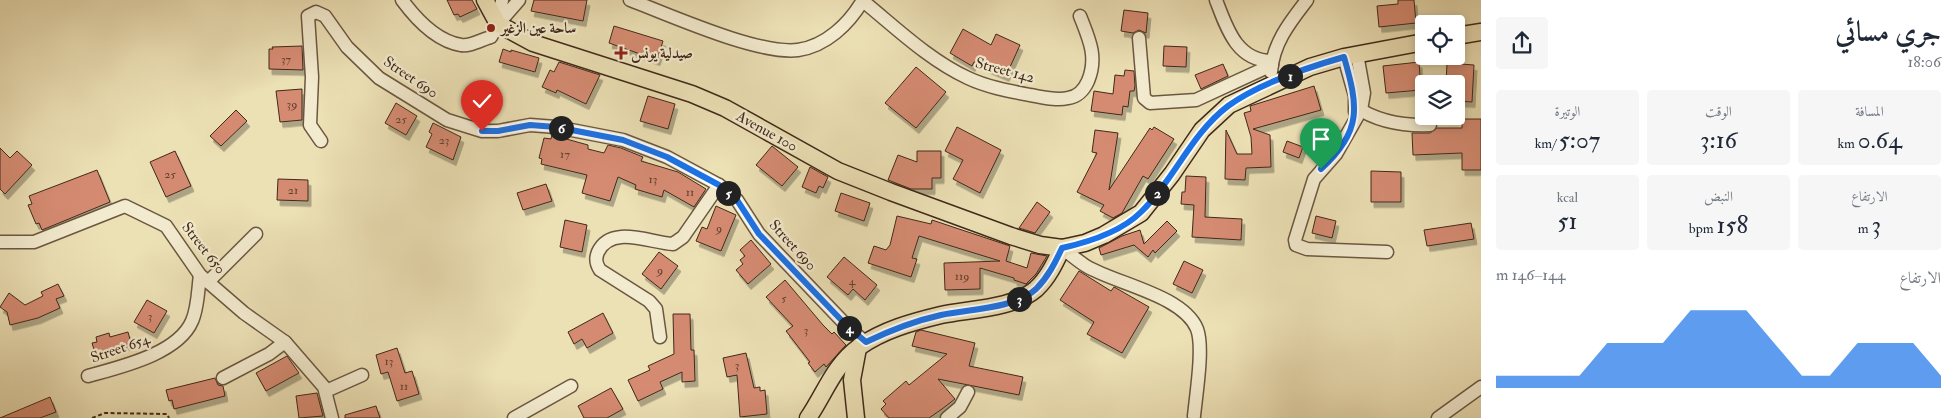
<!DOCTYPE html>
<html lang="ar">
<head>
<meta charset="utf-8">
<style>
  body { margin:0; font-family:"IM FELL Double Pica",Amiri,serif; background:#f6f6f7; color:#1f2937; direction:rtl; height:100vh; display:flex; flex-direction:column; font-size:19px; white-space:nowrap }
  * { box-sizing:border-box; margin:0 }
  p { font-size:16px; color:#747a83 }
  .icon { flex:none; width:28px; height:28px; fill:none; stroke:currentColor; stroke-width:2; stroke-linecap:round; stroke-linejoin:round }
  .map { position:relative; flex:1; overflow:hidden; direction:ltr }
  .sheet { display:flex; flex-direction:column; background:#fff; width:475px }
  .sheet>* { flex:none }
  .tools { position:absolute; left:1415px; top:15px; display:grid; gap:10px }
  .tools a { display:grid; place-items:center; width:50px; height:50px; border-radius:5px; background:#fff; box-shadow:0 2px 8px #0003; font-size:25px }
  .pin { position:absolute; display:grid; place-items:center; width:42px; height:42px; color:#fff; margin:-51px -21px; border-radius:50% 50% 50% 0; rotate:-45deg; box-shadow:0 0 5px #0007 }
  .pin .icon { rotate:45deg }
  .km { position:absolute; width:25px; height:25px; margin:-12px; border-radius:50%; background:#222; color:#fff; font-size:14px; line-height:25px; text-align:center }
  .round { display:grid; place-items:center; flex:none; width:52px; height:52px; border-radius:5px; background:#f6f6f7 }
  .summary { display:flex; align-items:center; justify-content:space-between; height:85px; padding:0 15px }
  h1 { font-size:28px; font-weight:600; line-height:38px }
  .metrics { display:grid; grid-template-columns:repeat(3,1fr); gap:8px; height:85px; padding:5px 15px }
  .metrics div { display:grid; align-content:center; border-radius:5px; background:#f6f6f7; text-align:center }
  .metrics b { font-size:25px; font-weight:600 }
  .metrics small { font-size:14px; font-weight:400 }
  .metrics p { font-size:14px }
  .chart { height:140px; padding:10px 15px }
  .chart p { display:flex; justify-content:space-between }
  .chart svg { width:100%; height:90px; margin-top:5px; fill:#1a73e8; opacity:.7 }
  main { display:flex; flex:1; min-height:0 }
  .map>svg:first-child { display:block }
</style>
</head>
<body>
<main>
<section class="sheet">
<div class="summary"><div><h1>جري مسائي</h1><p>18:06</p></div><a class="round"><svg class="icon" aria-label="share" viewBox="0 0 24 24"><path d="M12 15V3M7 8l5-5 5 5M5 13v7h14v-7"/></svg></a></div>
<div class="metrics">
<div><p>المسافة</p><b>0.64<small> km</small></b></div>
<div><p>الوقت</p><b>3:16</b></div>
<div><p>الوتيرة</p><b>5:07<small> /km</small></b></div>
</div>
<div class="metrics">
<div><p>الارتفاع</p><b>3<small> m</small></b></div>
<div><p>النبض</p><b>158<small> bpm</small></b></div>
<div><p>kcal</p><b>51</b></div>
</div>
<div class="chart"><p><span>الارتفاع</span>144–146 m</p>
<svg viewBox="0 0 160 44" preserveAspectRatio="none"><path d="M0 44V38L10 38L20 38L30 38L40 22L50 22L60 22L70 6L80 6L90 6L100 22L110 38L120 38L130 22L140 22L150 22L160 38V44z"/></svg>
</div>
</section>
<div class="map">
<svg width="1481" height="418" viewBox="0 0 1481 418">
  <defs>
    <filter id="shadow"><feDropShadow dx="3" dy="5.5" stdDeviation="0" flood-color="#0004"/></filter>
  </defs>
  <rect width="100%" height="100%" fill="#ece0b5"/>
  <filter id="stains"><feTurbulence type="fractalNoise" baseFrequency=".004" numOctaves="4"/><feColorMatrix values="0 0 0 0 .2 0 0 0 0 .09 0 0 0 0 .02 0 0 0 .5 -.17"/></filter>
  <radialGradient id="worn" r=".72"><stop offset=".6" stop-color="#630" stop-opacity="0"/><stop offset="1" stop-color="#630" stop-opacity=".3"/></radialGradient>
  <g fill="#d58b72" stroke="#40291a" filter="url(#shadow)">
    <path d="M 447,0 L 472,0 L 477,9 L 460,17 L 458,14 L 454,15 Z"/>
    <path d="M 534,0 L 587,0 L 583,21 L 531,11 Z"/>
    <path d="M 1398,0 L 1414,0 L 1416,23 L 1379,27 L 1377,6 L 1398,4 Z"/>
    <path d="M 1124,10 L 1148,13 L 1146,33 L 1139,30 L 1133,33 L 1121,31 Z"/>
    <path d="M 614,26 L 663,41 L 657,60 L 609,43 Z"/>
    <path d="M 963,29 L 991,45 L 996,34 L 1020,45 L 1006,76 L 974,62 L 972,66 L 950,53 Z"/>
    <path d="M 302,46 L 303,70 L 269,69 L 269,49 L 273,49 L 272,47 Z"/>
    <path d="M 1164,46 L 1187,47 L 1186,67 L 1163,66 Z"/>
    <path d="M 503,49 L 511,52 L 511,50 L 539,58 L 535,72 L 499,62 Z"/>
    <path d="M 559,62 L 600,75 L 586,104 L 557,90 L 556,93 L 542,87 L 550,70 L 554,72 Z"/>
    <path d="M 1419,62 L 1421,90 L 1386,93 L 1383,66 Z"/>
    <path d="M 1447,63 L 1474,65 L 1472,102 L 1456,101 L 1456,84 L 1446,84 Z"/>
    <path d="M 1223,64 L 1228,76 L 1201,89 L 1195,75 Z"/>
    <path d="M 916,67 L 946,92 L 916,128 L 885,103 Z"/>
    <path d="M 1125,70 L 1134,71 L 1135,86 L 1134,91 L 1130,91 L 1128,107 L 1123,106 L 1122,115 L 1091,111 L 1094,91 L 1113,94 L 1115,75 L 1124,76 Z"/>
    <path d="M 1314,86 L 1321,110 L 1253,129 L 1270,135 L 1271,167 L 1246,168 L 1245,180 L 1225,179 L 1226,130 L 1237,154 L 1252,154 L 1251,137 L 1244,113 L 1251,111 L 1250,106 Z"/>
    <path d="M 302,89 L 302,120 L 280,122 L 276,91 Z"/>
    <path d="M 648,96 L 675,104 L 668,129 L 640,121 Z"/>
    <path d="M 396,103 L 417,116 L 406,135 L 385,123 Z"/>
    <path d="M 236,110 L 247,121 L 221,146 L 210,136 Z"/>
    <path d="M 1462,119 L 1481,119 L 1481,170 L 1462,170 L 1462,153 L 1413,155 L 1412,133 L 1430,133 L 1437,128 L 1462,128 Z"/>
    <path d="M 433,123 L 461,137 L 453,160 L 426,147 L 432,134 L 429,132 Z"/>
    <path d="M 957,127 L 1001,150 L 980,193 L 953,179 L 963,160 L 945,151 Z"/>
    <path d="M 1154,127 L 1174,139 L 1148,179 L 1143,176 L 1122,213 L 1113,218 L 1100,211 L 1104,205 L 1077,192 L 1097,153 L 1092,152 L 1095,130 L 1118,133 L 1109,190 L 1150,128 L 1152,130 Z"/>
    <path d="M 552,135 L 588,145 L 588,149 L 604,153 L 608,145 L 621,148 L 643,157 L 641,161 L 678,172 L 706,189 L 694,207 L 664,190 L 662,197 L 635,189 L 636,185 L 618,177 L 610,201 L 582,193 L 587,175 L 541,164 L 542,159 L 539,158 L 544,138 L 551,139 Z"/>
    <path d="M 1287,141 L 1303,147 L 1299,158 L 1283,152 Z"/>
    <path d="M 772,146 L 798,167 L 782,186 L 756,165 Z"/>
    <path d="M 0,148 L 10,158 L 17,151 L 32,165 L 5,194 L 0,189 Z"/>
    <path d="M 175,151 L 191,186 L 166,197 L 150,162 Z"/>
    <path d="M 917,151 L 941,151 L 941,178 L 932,178 L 932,189 L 911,189 L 888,180 L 898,155 L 917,162 Z"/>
    <path d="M 810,167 L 828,177 L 823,188 L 819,186 L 816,193 L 802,187 Z"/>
    <path d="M 97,170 L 110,202 L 42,230 L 39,223 L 36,224 L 28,205 L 32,204 L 29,196 Z"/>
    <path d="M 1371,171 L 1401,172 L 1401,202 L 1371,202 Z"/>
    <path d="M 1186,176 L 1206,177 L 1205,217 L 1242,219 L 1241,240 L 1192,237 L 1194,205 L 1181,204 L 1182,192 L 1185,192 Z"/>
    <path d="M 278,179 L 308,180 L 308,201 L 277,200 Z"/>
    <path d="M 546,184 L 552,201 L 523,210 L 517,193 Z"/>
    <path d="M 841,193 L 870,203 L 864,221 L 835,211 Z"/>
    <path d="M 1037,202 L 1050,212 L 1035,233 L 1019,228 Z"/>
    <path d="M 716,206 L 736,215 L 721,251 L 696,241 L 702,227 L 707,229 Z"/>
    <path d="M 897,216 L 931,224 L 932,220 L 1010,246 L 1006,261 L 1027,268 L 1031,253 L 1047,256 L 1036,274 L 1026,284 L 1014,280 L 1014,278 L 980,268 L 980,289 L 945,290 L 944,263 L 1000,261 L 919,236 L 912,258 L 917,259 L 911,277 L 868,263 L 874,246 L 886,250 L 890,245 Z"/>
    <path d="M 1316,216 L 1336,221 L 1332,238 L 1312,233 Z"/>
    <path d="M 565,220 L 587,225 L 582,252 L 560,247 Z"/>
    <path d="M 1167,221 L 1177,231 L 1155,253 L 1153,250 L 1148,257 L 1134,245 L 1101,255 L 1099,248 L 1122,236 L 1140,230 L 1144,244 Z"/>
    <path d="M 1471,223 L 1474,239 L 1427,246 L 1424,230 Z"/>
    <path d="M 751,240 L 771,264 L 748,284 L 736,270 L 743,264 L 740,260 L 745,256 L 740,250 Z"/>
    <path d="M 659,252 L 678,266 L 661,289 L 642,274 Z"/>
    <path d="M 844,257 L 877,285 L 865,300 L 853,289 L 848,295 L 827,277 Z"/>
    <path d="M 1184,261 L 1203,270 L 1192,293 L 1173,284 Z"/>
    <path d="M 1079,271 L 1111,291 L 1114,287 L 1116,288 L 1149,307 L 1122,353 L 1087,334 L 1094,322 L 1060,300 Z"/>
    <path d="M 785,280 L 823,325 L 832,334 L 834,332 L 846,345 L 826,367 L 824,364 L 815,372 L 808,363 L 810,362 L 786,331 L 793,326 L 766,297 Z"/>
    <path d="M 58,284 L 64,296 L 56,299 L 60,308 L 38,318 L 10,325 L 7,312 L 0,307 L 9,293 L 25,305 L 43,296 L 41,292 Z"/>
    <path d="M 147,300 L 167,311 L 154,333 L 134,322 Z"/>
    <path d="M 603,313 L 613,333 L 587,348 L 582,339 L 574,344 L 568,332 Z"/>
    <path d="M 673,314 L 690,314 L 691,350 L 694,350 L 695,381 L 682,382 L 682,372 L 660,382 L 663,389 L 638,401 L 628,380 L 650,370 L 648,366 L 674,354 Z"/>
    <path d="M 921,330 L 975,343 L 969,366 L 1023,377 L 1019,395 L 938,379 L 955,399 L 942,409 L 929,418 L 889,418 L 881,409 L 886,404 L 883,401 L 906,381 L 909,385 L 947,354 L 912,346 L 916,332 Z"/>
    <path d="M 128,332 L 131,343 L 95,353 L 92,343 L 97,342 L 96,337 L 109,333 L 110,337 Z"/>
    <path d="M 397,348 L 405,373 L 412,371 L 419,394 L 397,401 L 388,372 L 381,374 L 376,355 Z"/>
    <path d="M 746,353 L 754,388 L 760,387 L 760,391 L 765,390 L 767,414 L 740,417 L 737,375 L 727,377 L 723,358 Z"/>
    <path d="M 287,356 L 299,373 L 266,391 L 256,373 Z"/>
    <path d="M 215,378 L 218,385 L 223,386 L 225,396 L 174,409 L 172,400 L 169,401 L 166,390 Z"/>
    <path d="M 611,388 L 623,409 L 607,418 L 584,418 L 578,406 Z"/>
    <path d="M 317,393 L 323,416 L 299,418 L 296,396 Z"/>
    <path d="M 50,397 L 56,412 L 40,418 L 0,418 Z"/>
    <path d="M 376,406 L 380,418 L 345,418 L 345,415 Z"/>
  </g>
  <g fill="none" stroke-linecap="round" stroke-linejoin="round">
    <g stroke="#6b5741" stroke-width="15">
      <g id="minor">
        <path d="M 402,0 C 416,19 436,41 461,45 C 469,47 483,39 491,37 L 498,24 L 519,0"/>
        <path d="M 630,0 C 670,15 758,55 798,50 C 826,46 849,24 863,0"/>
        <path d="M 1216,0 C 1227,29 1237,61 1272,61"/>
        <path d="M 863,1 C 895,27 929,60 968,78 C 987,87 1009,91 1030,95 C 1042,97 1056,101 1068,98 C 1077,97 1084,90 1088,81 C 1098,57 1089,39 1080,16"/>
        <path d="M 498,24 L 502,0"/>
        <path d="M 1139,38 L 1144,98 L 1150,103 L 1196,100 L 1272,65"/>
        <path d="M 1357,54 L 1364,93 L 1361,110 L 1336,154 L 1314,179 L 1295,240 L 1296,245 L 1307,249 L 1387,252"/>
        <path d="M 1344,57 L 1355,96 L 1355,112"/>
        <path d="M 1271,72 C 1273,43 1290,22 1307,0"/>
        <path d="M 1356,107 C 1378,122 1404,126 1430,125"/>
        <path d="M 321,141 L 310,125 L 312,77 L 308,16 L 316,12 L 325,16 L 347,47 L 379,78 L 447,120 L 482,131 L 498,131 L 530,125 L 556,127 L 623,140 L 667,157 L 719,185 L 737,200 L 759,234 L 847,326 L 866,343"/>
        <path d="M 0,242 L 34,242 L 125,206 L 166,226 L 200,275 L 244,313 L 285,342 L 324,387 L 332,418"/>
        <path d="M 1062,248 C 1070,254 1078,261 1086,266 C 1116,284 1183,295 1197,329 C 1204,347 1196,395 1194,416"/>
        <path d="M 208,282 L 256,234"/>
        <path d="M 660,337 L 656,309 L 649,301 L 600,270 C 596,264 595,259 598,252 C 611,224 651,243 673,244 L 683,237 L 719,185"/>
        <path d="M 88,376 C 120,367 178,354 192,321 C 198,308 198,289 200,275"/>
        <path d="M 223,378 L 269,354 L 285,342"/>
        <path d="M 326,391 L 362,375"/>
        <path d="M 514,418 L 571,386"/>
        <path d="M 947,418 L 960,407 L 968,392"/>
        <path d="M 1438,418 L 1481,387"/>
      </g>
    </g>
    <g stroke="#40291a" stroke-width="19">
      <g id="major">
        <path d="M 485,0 L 498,24 L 533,43 L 692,94 L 725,108 L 838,171 L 891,192 L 1011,236 L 1040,245 L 1062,248 L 1085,243 L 1104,235 L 1141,213 L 1172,174 L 1202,130 L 1229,105 L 1310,67 L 1344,57 L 1424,42"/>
        <path d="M 1456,36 L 1481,32"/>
        <path d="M 808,418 C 825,393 834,365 859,347 C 883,330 912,322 941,315 C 969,309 1013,309 1036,289 C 1048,278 1055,263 1062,248"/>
        <path d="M 856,418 L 852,380 L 858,348"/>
      </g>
    </g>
    <path stroke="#40291a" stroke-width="2" stroke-dasharray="4 2.5" stroke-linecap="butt" d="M 92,418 L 105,413 L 167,414 L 169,418"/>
    <use href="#minor" stroke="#f3ebcf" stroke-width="12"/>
    <use href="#major" stroke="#ece0b5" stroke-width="16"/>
  </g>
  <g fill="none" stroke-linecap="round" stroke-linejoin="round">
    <g stroke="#fff" stroke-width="10">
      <path id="route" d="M 482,131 L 498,131 L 530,125 L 556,127 L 623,140 L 667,157 L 719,185 L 737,200 L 759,234 L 847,326 L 866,342 C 891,330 914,321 941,315 C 969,309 1014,309 1036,289 C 1048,277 1055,263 1062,248 C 1089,242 1121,232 1141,212 C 1174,180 1191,134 1228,106 C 1258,84 1309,67 1344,57 C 1358,106 1363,131 1321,169"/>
    </g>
    <use href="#route" stroke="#1a73e8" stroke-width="6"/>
  </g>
  <g fill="#8f2418" stroke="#f3ebcf" stroke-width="2">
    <circle cx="491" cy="28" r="5"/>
    <path d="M618.5 45.5h5v5h5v5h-5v5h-5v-5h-5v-5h5z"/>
  </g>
  <g text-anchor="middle" stroke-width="4.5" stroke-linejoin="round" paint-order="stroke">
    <g font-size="12" fill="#654230">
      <text x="286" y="63">37</text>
      <text x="292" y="108">39</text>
      <text x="401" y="123">25</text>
      <text x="444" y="144">23</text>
      <text x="565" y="158">17</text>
      <text x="170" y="178">25</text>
      <text x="653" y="183">13</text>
      <text x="293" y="194">21</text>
      <text x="690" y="196">11</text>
      <text x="719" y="232">9</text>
      <text x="660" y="274">9</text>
      <text x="962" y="280">119</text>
      <text x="852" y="285">4</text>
      <text x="784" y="302">5</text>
      <text x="150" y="320">3</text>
      <text x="806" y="334">3</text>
      <text x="389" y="365">13</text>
      <text x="737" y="369">3</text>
      <text x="404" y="390">11</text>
    </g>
    <g font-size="15" font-weight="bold" fill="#40291a" stroke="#f3ebcf" text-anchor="start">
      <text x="501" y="33">ساحة عين الزغير</text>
      <text x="631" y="58">صيدلية يونس</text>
    </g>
    <g font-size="15" fill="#40291a" stroke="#f3ebcf">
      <text transform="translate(1005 70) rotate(15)" y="5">Street 142</text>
      <text transform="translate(411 77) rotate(34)" y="5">Street 690</text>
      <text transform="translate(767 131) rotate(29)" y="5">Avenue 100</text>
      <text transform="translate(793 245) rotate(48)" y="5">Street 690</text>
      <text transform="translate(204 248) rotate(52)" y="5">Street 650</text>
      <text transform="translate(120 348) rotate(-19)" y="5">Street 654</text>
    </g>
  </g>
  <rect width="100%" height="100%" filter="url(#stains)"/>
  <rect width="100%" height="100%" fill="url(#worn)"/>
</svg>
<div class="tools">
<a><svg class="icon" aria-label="locate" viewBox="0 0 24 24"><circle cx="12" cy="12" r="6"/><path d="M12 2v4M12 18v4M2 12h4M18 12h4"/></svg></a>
<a><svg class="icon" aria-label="layers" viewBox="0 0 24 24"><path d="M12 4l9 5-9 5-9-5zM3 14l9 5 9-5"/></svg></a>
</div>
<div class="pin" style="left:1321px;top:169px;background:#1e9e55"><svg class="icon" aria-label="arrive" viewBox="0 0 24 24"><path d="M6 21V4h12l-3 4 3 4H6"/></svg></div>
<div class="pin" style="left:482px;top:131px;background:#d93025"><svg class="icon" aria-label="check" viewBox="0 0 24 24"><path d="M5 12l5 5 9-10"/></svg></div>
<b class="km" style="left:1290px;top:76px">1</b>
<b class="km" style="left:1157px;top:193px">2</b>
<b class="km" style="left:1019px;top:299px">3</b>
<b class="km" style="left:849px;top:328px">4</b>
<b class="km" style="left:728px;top:193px">5</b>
<b class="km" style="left:561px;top:128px">6</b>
</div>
</main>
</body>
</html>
